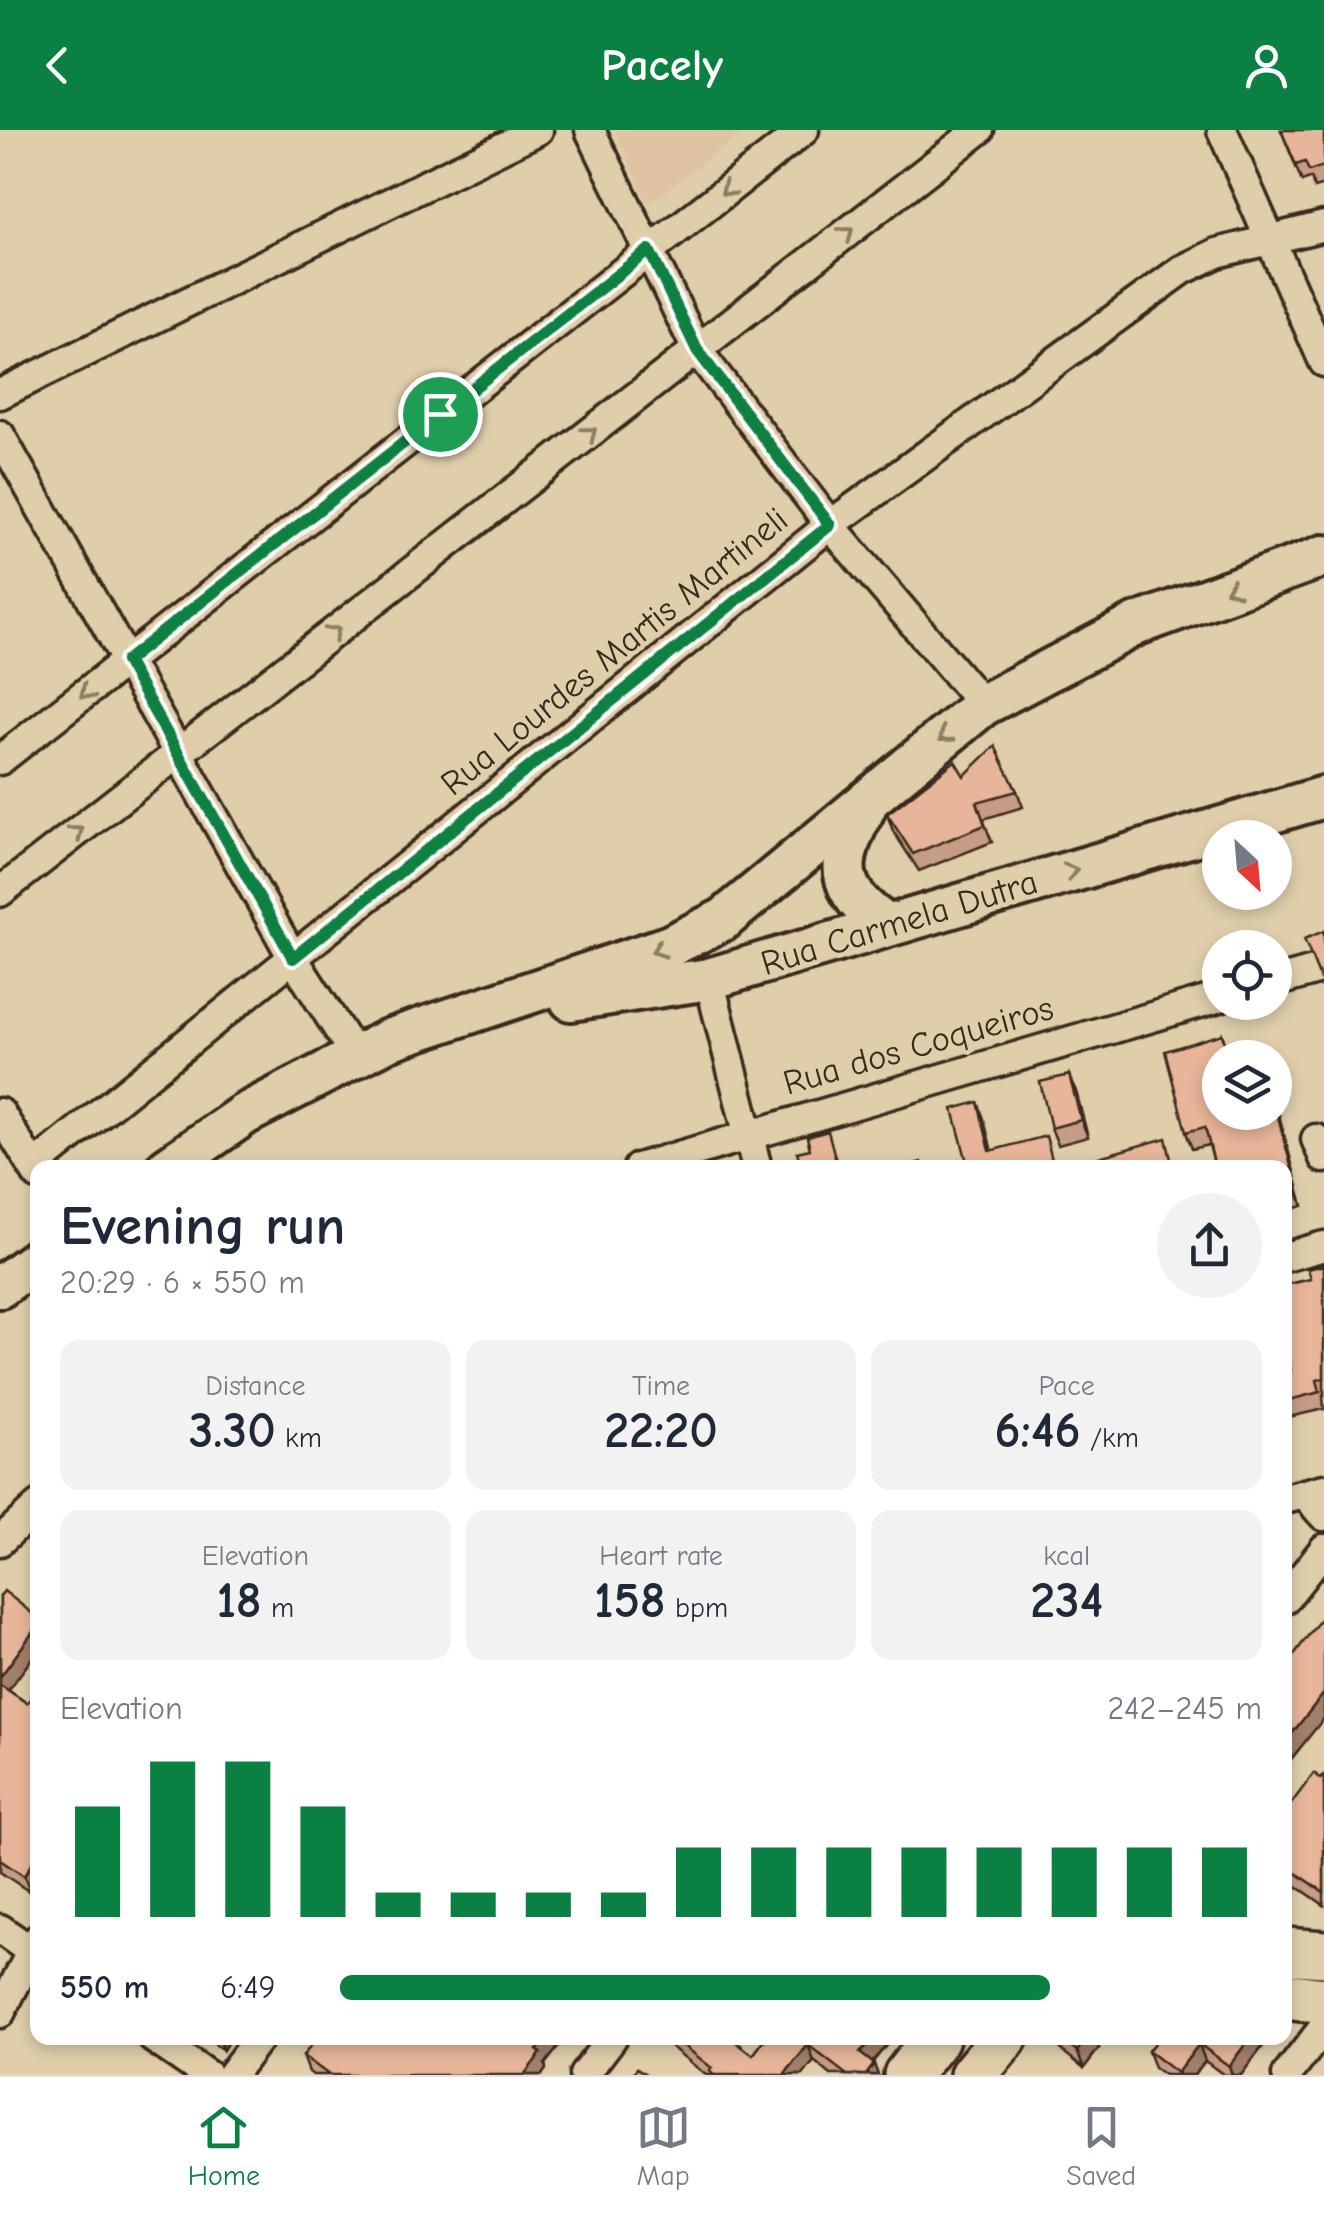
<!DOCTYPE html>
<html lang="en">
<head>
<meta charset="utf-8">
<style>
  body { margin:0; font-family:"Comic Neue",sans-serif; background:#f2f2f3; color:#1f2937; height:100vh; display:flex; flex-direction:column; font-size:38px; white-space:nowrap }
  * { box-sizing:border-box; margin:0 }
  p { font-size:32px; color:#747a83 }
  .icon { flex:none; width:55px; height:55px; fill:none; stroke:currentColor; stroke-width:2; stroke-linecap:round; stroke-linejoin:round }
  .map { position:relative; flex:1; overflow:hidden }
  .details { position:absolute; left:30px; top:1030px; width:1262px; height:885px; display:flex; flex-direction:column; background:#fff; border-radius:20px; box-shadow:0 5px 15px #0003 }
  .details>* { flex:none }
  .needle { width:65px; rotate:154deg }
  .buttons { position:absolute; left:1202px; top:690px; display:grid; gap:20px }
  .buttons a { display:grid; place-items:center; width:90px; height:90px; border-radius:50%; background:#fff; box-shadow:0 5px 15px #0003; font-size:50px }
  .pin { position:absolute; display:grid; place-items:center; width:85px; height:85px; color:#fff; margin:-42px; border:5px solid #fff; border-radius:50%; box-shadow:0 2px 10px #0007 }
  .round { display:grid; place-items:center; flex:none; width:105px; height:105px; border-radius:52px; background:#f2f2f3 }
  .summary { display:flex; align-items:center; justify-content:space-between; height:170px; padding:0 30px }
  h1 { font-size:55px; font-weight:700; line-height:75px }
  .stats { display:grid; grid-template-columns:repeat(3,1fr); gap:15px; height:170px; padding:10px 30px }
  .stats div { display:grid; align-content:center; border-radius:20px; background:#f2f2f3; text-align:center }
  .stats b { font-size:50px; font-weight:700 }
  .stats small { font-size:28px; font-weight:400 }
  .stats p { font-size:28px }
  .chart { height:280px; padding:20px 30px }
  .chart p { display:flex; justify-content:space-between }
  .chart svg { width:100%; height:180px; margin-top:10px; stroke:#0b8043; stroke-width:6 }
  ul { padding:0 30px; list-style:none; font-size:32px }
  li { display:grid; grid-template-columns:160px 120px 1fr; align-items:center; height:75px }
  li i { height:25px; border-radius:12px; background:#0b8043 }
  header { display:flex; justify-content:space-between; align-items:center; height:130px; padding:0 30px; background:#0b8043; color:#fff; font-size:45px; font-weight:700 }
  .menu { display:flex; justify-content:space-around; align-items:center; height:140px; border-top:2px solid #e0e1e3; background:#fff; font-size:28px; color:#747a83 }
  .menu a { display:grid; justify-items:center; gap:5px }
  .menu .on { color:#0b8043 }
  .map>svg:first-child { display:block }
</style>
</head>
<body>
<header><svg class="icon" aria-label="back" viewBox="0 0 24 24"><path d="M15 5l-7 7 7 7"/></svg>Pacely<svg class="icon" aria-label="person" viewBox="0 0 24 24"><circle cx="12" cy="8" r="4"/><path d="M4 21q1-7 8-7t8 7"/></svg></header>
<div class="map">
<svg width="1324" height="1945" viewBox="0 0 1324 1945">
  <rect width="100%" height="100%" fill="#e0ceab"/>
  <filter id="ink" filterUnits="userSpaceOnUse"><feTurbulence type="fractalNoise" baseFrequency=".01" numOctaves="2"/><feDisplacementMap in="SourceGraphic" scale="20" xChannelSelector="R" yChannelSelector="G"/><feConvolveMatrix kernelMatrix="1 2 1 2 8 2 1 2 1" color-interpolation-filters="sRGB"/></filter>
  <g filter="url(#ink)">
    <path fill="#dfc3a3" d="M 615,0 L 746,0 L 648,74 Z"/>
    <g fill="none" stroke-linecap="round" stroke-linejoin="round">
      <g stroke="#3b2a1e" stroke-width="35">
        <g id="street">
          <path d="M 590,0 L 697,220 L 830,395 L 983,575"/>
          <path d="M 1222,0 L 1324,232"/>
          <path d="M 0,264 L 538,0"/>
          <path d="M 0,305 L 293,828 L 356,927"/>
          <path d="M 0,630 L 804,0"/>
          <path d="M 0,762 L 979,0"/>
          <path d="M 709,849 L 757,1038"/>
          <path d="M 1275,852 L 1324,838"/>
          <path d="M 0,983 L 38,1045"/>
          <path d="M 1316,1009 L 1324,1028"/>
          <path d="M 33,1037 L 830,395 L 1182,140 L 1217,123 L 1324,96"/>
          <path d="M 638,1038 L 1220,867"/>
          <path d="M 1285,1127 L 1324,1116"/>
          <path d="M 1304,1364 L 1324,1386"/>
          <path d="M 1285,1369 L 1324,1359"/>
          <path d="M 0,1411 L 38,1376"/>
          <path d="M 1285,1469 L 1324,1419"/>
          <path d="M 0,1799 L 38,1826"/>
          <path d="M 0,1883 L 38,1809"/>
          <path d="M 153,1908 L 207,1945"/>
          <path d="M 231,1945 L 259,1908"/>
          <path d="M 584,1945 L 612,1908"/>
          <path d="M 1287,1945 L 1324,1897"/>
        </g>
      </g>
      <g stroke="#3b2a1e" stroke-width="48">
        <g id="secondary">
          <path d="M 865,678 C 836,731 833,760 887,795"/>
          <path d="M 571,870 L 709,849 L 1324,667"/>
          <path d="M 167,1038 L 245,984 L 388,910 L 670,816 L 724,789 L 983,575 L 1135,495 L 1324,426"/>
          <path d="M 0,1157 L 38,1129"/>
        </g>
      </g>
      <g stroke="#3b2a1e" stroke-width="52">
        <g id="primary">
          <path d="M 1285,1821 L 1324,1824"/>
          <path d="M 1285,1866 L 1324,1871"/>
          <path d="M 907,1945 L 936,1908"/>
          <path d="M 973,1945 L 1004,1908"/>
        </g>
      </g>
      <use href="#street" stroke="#e0ceab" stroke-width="28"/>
      <use href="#secondary" stroke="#e0ceab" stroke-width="40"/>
      <use href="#primary" stroke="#e0ceab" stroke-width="45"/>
    </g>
    <g fill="#c79c84" stroke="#3b2a1e" stroke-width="2.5">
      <path d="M 1281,0 L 1324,0 L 1324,55 L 1314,58 L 1311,48 L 1302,52 Z"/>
      <path d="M 964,646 L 1017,661 L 1023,677 L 983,689 L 992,712 L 919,741 L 893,701 L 887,684 Z"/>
      <path d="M 1222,904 L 1230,928 L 1220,928 L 1220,982 L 1275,973 L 1303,1076 L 1285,1081 L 1285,1038 L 1215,1037 L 1209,1015 L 1192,1019 L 1186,1002 Z"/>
      <path d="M 1069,945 L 1088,1007 L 1058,1015 L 1051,998 Z"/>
      <path d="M 1324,1135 L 1324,1266 L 1323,1266 L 1324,1279 L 1285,1288 L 1285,1242 L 1291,1240 L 1287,1221 L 1285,1222 L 1285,1155 L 1311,1149 Z"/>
      <path d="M 0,1466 L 8,1560 L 27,1573 L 38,1560 L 38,1750 L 30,1762 L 0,1742 Z"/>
      <path d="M 1324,1645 L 1324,1775 L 1285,1748 L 1285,1676 L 1288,1678 Z"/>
      <path d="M 206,1908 L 230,1908 L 223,1920 Z"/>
      <path d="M 313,1908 L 563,1908 L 564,1910 L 545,1934 L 546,1939 L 542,1945 L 313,1945 L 309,1942 L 303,1926 L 314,1912 Z"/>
      <path d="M 666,1908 L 731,1908 L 753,1925 L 766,1908 L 892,1908 L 872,1933 L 878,1945 L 831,1945 L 814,1931 L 803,1945 L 706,1945 L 670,1916 Z"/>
      <path d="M 1056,1908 L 1095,1908 L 1099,1918 L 1084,1938 L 1061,1920 Z"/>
      <path d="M 1158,1908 L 1263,1916 L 1241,1945 L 1224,1945 L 1205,1931 L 1194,1945 L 1164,1945 L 1154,1938 L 1148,1921 Z"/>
    </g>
    <g fill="#a27f6b" stroke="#3b2a1e" stroke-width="2.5">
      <path d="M 1069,945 L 1076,961 L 1088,1007 L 1081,990 Z"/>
      <path d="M 978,972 L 984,989 L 996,1038 L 990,1021 Z"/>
      <path d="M 1275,973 L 1279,985 L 1303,1076 L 1297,1059 Z"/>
      <path d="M 38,1495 L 38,1520 L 2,1569 L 0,1563 L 0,1547 Z"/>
      <path d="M 1324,1563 L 1324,1588 L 1285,1637 L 1285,1612 Z"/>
      <path d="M 38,1723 L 38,1750 L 30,1762 L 24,1746 Z"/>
      <path d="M 219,1908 L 230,1908 L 223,1920 Z"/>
      <path d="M 548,1908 L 563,1908 L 564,1910 L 545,1934 L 546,1939 L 542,1945 L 524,1945 L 537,1920 Z"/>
      <path d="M 873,1908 L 892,1908 L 866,1940 L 860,1923 Z"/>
      <path d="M 1088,1908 L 1095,1908 L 1099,1918 L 1084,1938 L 1077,1921 Z"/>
      <path d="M 1250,1908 L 1260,1908 L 1263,1916 L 1241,1945 L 1232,1945 L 1229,1936 Z"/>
      <path d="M 1199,1914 L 1205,1931 L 1194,1945 L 1178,1945 L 1177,1943 Z"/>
      <path d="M 808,1915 L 814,1931 L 803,1945 L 784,1945 Z"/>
      <path d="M 874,1934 L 878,1945 L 866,1945 Z"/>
    </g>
    <g fill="#e7b599" stroke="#3b2a1e" stroke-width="2.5">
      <path d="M 1281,0 L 1324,0 L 1324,36 L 1309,41 L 1305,32 L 1296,35 Z"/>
      <path d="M 995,616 L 1017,661 L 977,672 L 985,695 L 913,724 L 887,684 L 955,631 L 964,646 Z"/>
      <path d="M 1324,801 L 1324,858 L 1304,809 Z"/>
      <path d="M 1222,904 L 1228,928 L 1220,928 L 1220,982 L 1275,982 L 1275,975 L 1297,1059 L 1285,1062 L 1285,1038 L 1212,1038 L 1215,1037 L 1205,997 L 1186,1002 L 1165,921 Z"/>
      <path d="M 1069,945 L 1081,990 L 1051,998 L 1040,952 Z"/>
      <path d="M 978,972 L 990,1021 L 1046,1006 L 1054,1038 L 964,1038 L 968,1036 L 953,979 Z"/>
      <path d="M 828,1001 L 838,1038 L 802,1038 L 797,1022 L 810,1019 L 807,1007 Z"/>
      <path d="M 1166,1008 L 1173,1038 L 1060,1038 Z"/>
      <path d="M 921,1032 L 923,1038 L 901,1038 Z"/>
      <path d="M 1324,1135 L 1324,1248 L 1317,1250 L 1320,1262 L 1285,1271 L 1285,1242 L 1291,1240 L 1285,1215 L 1285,1155 L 1311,1149 L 1308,1139 Z"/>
      <path d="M 4,1461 L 38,1488 L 38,1495 L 0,1547 L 0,1466 Z"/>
      <path d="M 1324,1484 L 1324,1563 L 1285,1612 L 1285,1537 Z"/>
      <path d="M 0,1555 L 27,1573 L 38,1560 L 38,1723 L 24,1746 L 0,1730 Z"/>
      <path d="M 1314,1643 L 1321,1649 L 1324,1645 L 1324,1762 L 1285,1735 L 1285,1676 L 1288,1678 Z"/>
      <path d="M 317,1908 L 548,1908 L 537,1920 L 541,1923 L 524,1945 L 329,1945 L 303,1926 Z"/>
      <path d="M 674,1908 L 731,1908 L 753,1925 L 766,1908 L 873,1908 L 860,1923 L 874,1934 L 866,1945 L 847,1945 L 808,1915 L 784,1945 L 714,1945 L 709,1941 L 712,1938 Z"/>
      <path d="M 1060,1908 L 1088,1908 L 1077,1921 Z"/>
      <path d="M 1158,1908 L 1250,1908 L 1229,1936 L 1199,1914 L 1177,1943 L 1148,1921 Z"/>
      <path d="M 637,1938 L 647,1945 L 632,1945 Z"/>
    </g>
    <defs><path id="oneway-chevron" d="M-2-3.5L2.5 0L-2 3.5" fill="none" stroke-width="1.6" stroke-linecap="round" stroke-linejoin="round" transform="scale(2.5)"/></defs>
    <g stroke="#8e7c64">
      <use href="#oneway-chevron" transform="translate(727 60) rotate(142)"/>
      <use href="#oneway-chevron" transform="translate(847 103) rotate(-38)"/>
      <use href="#oneway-chevron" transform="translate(590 303) rotate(-38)"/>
      <use href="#oneway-chevron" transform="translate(1232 459) rotate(160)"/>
      <use href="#oneway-chevron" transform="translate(334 502) rotate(-38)"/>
      <use href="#oneway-chevron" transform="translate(86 563) rotate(142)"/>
      <use href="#oneway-chevron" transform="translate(945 606) rotate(141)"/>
      <use href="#oneway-chevron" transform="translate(77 702) rotate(-38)"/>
      <use href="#oneway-chevron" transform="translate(1071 741) rotate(-16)"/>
      <use href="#oneway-chevron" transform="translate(658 820) rotate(160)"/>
    </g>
  </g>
  <g fill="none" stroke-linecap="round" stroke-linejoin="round" filter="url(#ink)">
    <g stroke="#fff" stroke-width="20">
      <path id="route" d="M 649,120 L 697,220 L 830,395 L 293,828 L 126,531 Z"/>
    </g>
    <use href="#route" stroke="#0b8043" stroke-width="12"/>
  </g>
  <g text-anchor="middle" stroke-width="9" stroke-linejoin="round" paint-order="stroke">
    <g font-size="35" fill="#3b2a1e" stroke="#e0ceab">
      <text transform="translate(614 521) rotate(-39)" y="12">Rua Lourdes Martis Martineli</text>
      <text transform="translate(899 792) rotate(-17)" y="12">Rua Carmela Dutra</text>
      <text transform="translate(918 915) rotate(-16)" y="12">Rua dos Coqueiros</text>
    </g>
  </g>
</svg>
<div class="buttons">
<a><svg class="needle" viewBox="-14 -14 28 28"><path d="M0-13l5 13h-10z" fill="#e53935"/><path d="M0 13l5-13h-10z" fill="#747a83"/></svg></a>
<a><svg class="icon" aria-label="locate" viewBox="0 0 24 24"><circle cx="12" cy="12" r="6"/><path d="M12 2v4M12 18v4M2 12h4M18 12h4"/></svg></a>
<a><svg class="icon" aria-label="layers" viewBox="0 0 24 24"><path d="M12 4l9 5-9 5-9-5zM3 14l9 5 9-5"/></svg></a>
</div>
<div class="pin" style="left:440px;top:284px;background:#1e9e55"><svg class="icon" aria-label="arrive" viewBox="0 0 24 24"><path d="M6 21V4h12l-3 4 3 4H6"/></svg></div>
<section class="details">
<div class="summary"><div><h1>Evening run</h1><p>20:29 · 6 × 550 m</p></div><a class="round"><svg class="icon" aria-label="share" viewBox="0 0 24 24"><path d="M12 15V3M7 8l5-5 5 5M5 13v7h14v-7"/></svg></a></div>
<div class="stats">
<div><p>Distance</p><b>3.30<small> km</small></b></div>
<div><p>Time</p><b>22:20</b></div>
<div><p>Pace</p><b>6:46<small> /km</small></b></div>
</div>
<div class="stats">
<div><p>Elevation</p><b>18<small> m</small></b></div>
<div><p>Heart rate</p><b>158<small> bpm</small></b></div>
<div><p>kcal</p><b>234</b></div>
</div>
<div class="chart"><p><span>Elevation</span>242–245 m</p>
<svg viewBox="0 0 160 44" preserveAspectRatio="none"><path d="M5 44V17M15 44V6M25 44V6M35 44V17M45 44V38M55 44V38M65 44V38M75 44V38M85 44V27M95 44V27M105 44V27M115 44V27M125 44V27M135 44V27M145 44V27M155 44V27"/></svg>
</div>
<ul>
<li><b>550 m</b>6:49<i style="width:77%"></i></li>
</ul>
</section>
</div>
<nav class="menu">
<a class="on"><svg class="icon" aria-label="home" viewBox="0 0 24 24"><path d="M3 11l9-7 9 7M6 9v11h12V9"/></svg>Home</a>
<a><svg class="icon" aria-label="map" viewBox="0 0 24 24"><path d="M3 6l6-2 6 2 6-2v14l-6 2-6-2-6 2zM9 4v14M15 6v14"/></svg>Map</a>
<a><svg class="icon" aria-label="saved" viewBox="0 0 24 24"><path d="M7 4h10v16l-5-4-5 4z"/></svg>Saved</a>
</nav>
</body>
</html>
